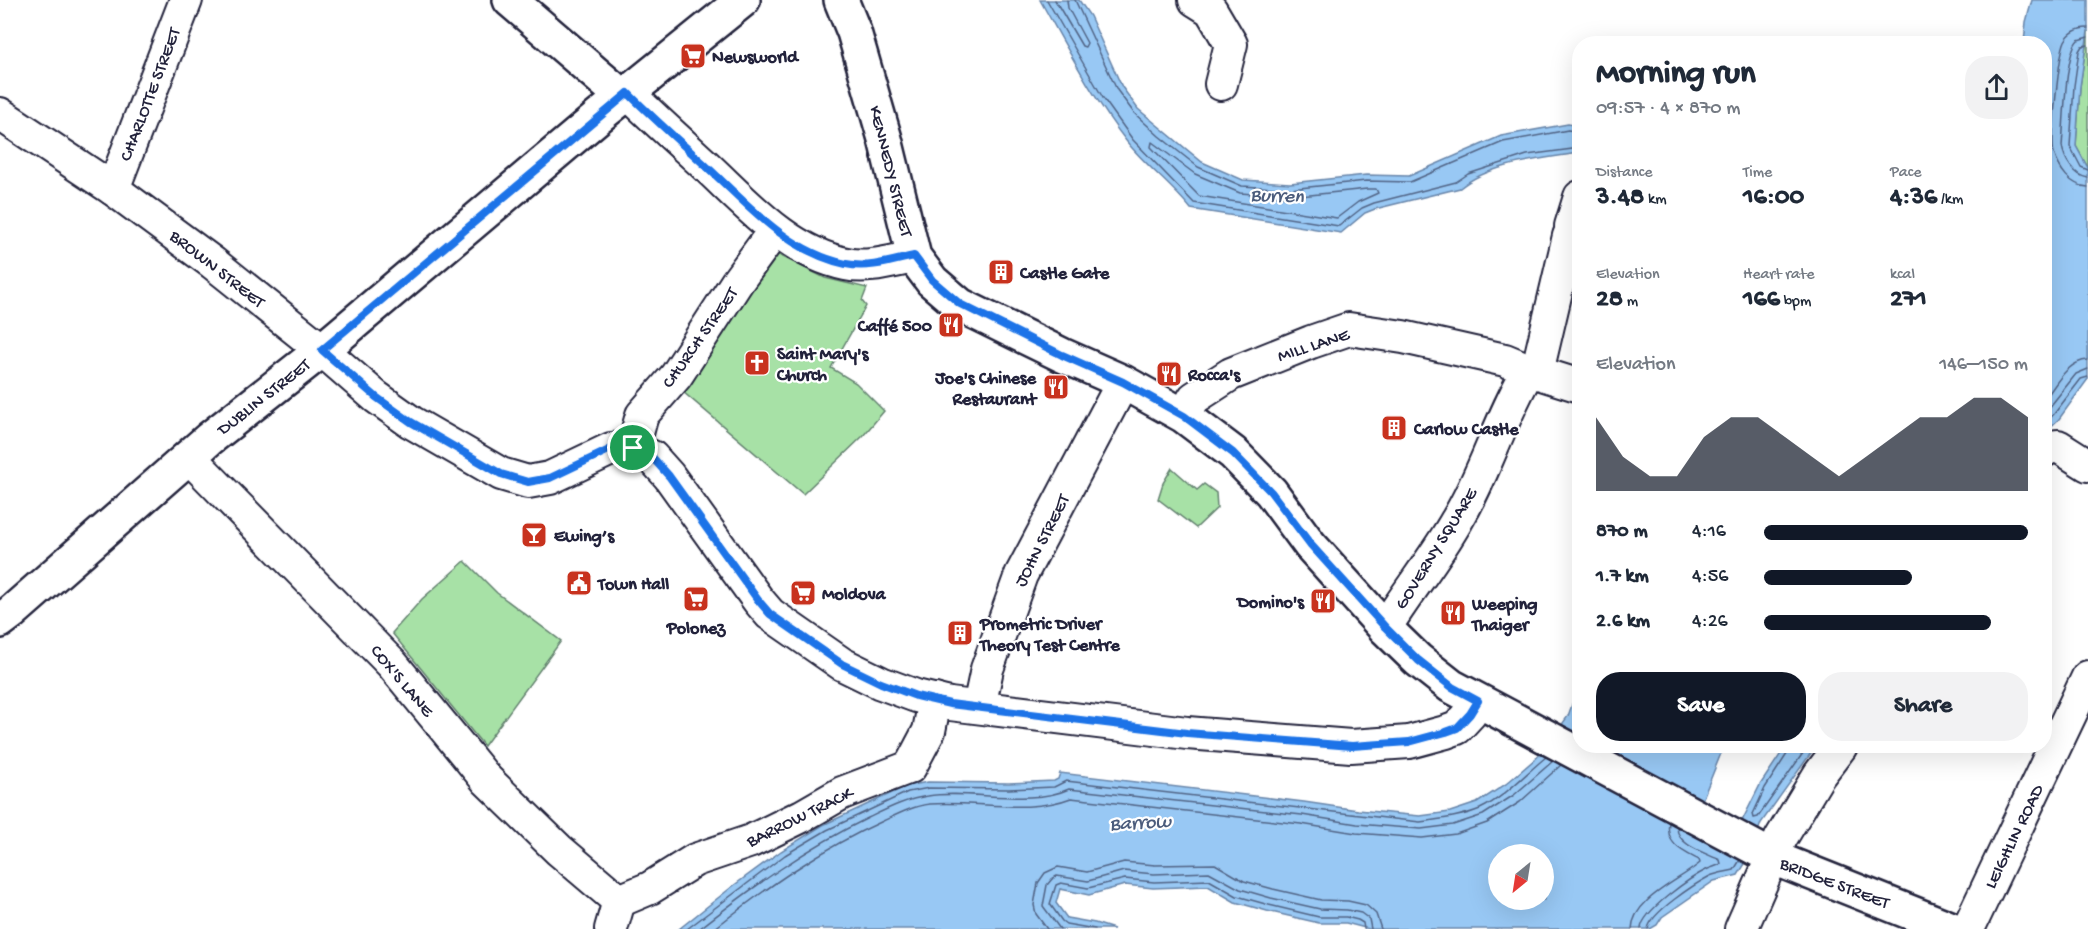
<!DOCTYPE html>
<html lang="en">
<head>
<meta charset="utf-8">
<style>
  body { margin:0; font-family:"Gochi Hand",sans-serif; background:#f2f2f3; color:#1f2937; height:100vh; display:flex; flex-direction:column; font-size:22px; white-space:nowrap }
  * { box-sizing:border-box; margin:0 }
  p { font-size:20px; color:#747a83 }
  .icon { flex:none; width:33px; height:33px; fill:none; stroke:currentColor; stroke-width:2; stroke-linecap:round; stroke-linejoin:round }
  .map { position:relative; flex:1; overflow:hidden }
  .side { position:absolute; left:1572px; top:36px; width:480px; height:717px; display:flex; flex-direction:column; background:#fff; border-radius:24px; box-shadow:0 6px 24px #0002 }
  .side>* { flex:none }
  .needle { width:39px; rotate:210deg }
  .fabs { position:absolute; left:1488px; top:844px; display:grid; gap:12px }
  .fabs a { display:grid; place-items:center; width:66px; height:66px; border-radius:50%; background:#fff; box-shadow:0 6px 24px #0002; font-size:30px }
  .pin { position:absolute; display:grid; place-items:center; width:51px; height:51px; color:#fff; margin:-26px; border:3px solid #fff; border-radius:50%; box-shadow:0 2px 6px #0007 }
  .round { display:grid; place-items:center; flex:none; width:63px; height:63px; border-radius:24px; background:#f2f2f3 }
  .headline { display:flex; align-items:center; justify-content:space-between; height:102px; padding:0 24px }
  h1 { font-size:33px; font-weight:700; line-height:45px }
  .metrics { display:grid; grid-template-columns:repeat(3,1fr); gap:9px; height:102px; padding:6px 24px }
  .metrics div { display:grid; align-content:center }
  .metrics b { font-size:26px; font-weight:700 }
  .metrics small { font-size:16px; font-weight:400 }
  .metrics p { font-size:16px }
  .chart { height:168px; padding:12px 24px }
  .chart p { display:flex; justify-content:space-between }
  .chart svg { width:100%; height:108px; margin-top:6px; fill:#111827; opacity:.7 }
  .button { display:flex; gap:12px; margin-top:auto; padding:12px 24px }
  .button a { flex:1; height:69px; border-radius:24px; background:#111827; color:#fff; font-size:24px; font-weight:700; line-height:69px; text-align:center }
  .button a+a { background:#f2f2f3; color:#1f2937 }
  ul { padding:0 24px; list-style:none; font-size:20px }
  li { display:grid; grid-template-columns:96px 72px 1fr; align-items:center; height:45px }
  li i { height:15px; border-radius:8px; background:#111827 }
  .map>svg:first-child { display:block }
</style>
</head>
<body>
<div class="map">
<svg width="2088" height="929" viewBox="0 0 2088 929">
  <rect width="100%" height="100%" fill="#fff"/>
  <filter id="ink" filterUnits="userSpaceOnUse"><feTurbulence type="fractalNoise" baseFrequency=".0167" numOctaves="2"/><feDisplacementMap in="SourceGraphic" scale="12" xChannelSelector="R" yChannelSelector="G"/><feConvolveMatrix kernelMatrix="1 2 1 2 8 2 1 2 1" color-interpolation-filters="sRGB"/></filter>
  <g filter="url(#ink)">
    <g fill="#a7e1a6" stroke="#648270" stroke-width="1.5">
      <path d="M 2088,31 L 2088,168 L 2076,146 L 2080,87 Z"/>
      <path d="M 779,255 L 825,278 L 867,288 L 862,301 L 866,306 L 831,368 L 856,383 L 884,411 L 863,436 L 803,494 L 682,391 L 772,256 Z"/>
      <path d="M 1172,468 L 1197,490 L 1204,484 L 1216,493 L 1217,508 L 1196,528 L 1158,499 L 1163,483 Z"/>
      <path d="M 465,561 L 497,593 L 561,641 L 484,746 L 392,633 L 422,599 Z"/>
    </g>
    <g fill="#98c8f4" stroke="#6986aa" stroke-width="1.5" fill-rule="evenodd">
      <path d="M 1040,0 L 1079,0 L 1090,16 L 1122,87 L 1138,109 L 1202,162 L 1243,180 L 1290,183 L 1366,175 L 1409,176 L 1501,136 L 1568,124 L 1579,126 L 1579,153 C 1542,159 1490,163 1460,188 L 1375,209 L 1365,213 L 1341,233 L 1191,209 C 1172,185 1146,166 1127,142 C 1093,98 1067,48 1040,0 Z"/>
      <path d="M 2032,0 L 2088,0 L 2088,31 L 2080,87 L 2076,146 L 2088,168 L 2088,379 L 2059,419 L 2045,432 L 2044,44 L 2024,43 L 2026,22 Z"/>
      <path d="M 1579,685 L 1580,746 L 1724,746 L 1690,830 L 1728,849 L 1760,785 L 1786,746 L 1816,746 L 1761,823 L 1748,859 L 1738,875 L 1714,881 L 1662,917 L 1657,925 L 1650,929 L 1369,929 L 1346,923 L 1319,923 L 1267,911 L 1235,902 L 1208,886 L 1153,888 L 1125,885 L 1089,895 L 1060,889 L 1056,903 L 1067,918 L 1095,923 L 1114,929 L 679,929 L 733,886 L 781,851 L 823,825 L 907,786 L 928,782 L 1009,783 L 1054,781 L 1058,779 L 1060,773 L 1304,802 L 1358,810 L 1420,816 L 1450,812 L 1477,803 L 1506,784 L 1542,753 L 1568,716 ZM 1498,855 L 1544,855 L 1544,900 L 1498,900 Z"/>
    </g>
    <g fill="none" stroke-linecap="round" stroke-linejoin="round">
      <g stroke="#516485" stroke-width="1.5">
        <path d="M 1047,0 L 1103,98 L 1133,140 L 1194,203 L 1339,226 L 1362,208 L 1374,203 L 1456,182 L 1468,174 L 1527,155 L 1580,148"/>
        <path d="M 1055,0 L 1082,46 L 1085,47 L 1087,43 L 1068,8 L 1067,0"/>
        <path d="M 1075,0 L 1117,90 L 1134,113 L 1159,136 L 1198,167 L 1242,186 L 1290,189 L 1366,181 L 1410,182 L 1503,142 L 1568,130 L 1580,132"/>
        <path d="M 2088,28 C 2078,28 2070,32 2065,41 C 2059,54 2050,139 2054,153 C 2059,169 2070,186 2088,187"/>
        <path d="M 2088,37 L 2078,40 C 2065,52 2064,125 2062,146 C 2064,159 2074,176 2088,178"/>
        <path d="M 2088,45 L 2082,46 L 2079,51 L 2074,86 L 2070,146 L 2081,167 L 2088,170"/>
        <path d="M 1152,142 L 1195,174 L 1240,193 L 1291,197 L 1367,189 L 1376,189 L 1378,193 L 1358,202 L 1337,218 L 1199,196 L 1151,147 Z"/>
        <path d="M 2044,400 C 2056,385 2067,361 2088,360"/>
        <path d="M 2044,414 L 2076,374 L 2088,369"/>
        <path d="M 2044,424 L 2054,414 L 2081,379 L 2088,377"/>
        <path d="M 1790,746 L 1789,751 L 1765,788 L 1753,814 L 1754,818 L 1758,817 L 1808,746"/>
        <path d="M 687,929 L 785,855 L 827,830 L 908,792 L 929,788 L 1009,789 L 1054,787 L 1066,781 L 1420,822 C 1440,819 1461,817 1480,809 C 1505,797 1525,774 1546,757"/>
        <path d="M 699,929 C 753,887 806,848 868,818 C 887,809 906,799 928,796 C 969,789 1030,807 1069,789 L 1302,815 L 1357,824 L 1421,829 L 1453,825 L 1483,815 L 1514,795 L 1553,761"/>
        <path d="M 714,929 C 767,887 821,849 883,821 C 898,814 913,806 930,804 C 976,800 1027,815 1071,798 L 1301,824 L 1356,833 L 1422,838 L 1456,834 L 1487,823 L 1520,802 L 1561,765"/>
        <path d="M 1047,929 L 1036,914 L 1034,905 L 1038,883 L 1045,873 L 1058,867 L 1087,872 L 1124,862 L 1155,865 L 1215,864 L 1244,881 L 1273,889 L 1321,900 L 1348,901 L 1366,905 L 1376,914 L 1381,929"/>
        <path d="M 1060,929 L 1043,906 L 1047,885 L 1052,879 L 1057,876 L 1088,881 L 1124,871 L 1154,874 L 1209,872 L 1240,889 L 1271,898 L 1320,909 L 1347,910 L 1361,913 L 1369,919 L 1371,929"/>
        <path d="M 1095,929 L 1066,924 L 1062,921 L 1050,904 L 1056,885 L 1061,883 L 1088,888 L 1125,879 L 1154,882 L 1209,880 L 1237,896 L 1269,905 L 1319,917 L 1346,917 L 1358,920 L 1363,923 L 1364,929"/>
        <path d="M 1632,929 C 1633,899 1679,881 1700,863 L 1699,860 C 1682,851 1665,844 1669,822"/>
        <path d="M 1641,929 C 1642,911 1691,877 1708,869 C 1713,867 1717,866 1721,864 L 1720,860 C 1706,853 1677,846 1677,827"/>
        <path d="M 1648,929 C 1650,913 1695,884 1710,876 C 1717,873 1726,872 1734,870 L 1740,860"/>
      </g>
      <g stroke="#22223b" stroke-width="36">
        <g id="minor">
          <path d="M 1195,0 L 1211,10 L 1231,44 L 1221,84"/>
          <path d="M 628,93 C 653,118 679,141 705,165 C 747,204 788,252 846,264 C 868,269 892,261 914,257"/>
          <path d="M 0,114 L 113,189 L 213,263 L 322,350 L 376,397 L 411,422 L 501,474 L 528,482 L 550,478 L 611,449 L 633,448 L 652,457 L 669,476 L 758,600 L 770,614 L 842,664 L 881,683 L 916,696 L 950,704 L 1187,733 L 1351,746 L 1409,742 L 1446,732 L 1457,728 L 1470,714 L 1478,701"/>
          <path d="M 113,189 L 186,0"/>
          <path d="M 1571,226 L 1580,197"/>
          <path d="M 1537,372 L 1569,236"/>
          <path d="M 1184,416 L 1194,398 L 1231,374 L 1311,342 L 1349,329 L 1403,337 L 1505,360 L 1529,370 L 1580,386"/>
          <path d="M 633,448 L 642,415 L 676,376 L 737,282 L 775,230"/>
          <path d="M 2044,451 L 2048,448 L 2058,446 L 2088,465"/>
          <path d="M 189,457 L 392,664 L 487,780 L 559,850 L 619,901"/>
          <path d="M 1385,628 C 1408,591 1436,557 1457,520 C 1486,472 1500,418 1529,370"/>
          <path d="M 979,707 L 987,669 L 1021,575 L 1123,382"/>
          <path d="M 619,901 L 650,888 L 695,860 L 751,841 L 802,816 L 842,793 L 910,767 L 929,731 L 935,700"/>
          <path d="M 611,929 L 619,901"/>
          <path d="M 1741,929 L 1781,838 L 1819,775 L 1841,746"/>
          <path d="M 1968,929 L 2088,677"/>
        </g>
      </g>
      <g stroke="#22223b" stroke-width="38">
        <g id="major">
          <path d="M 510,0 L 624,98"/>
          <path d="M 841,0 L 854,32 L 885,139 L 914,257 L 932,281 L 960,305 L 1062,355 L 1123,382 L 1184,416 L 1233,453 L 1271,492 L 1310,545 L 1385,628 L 1418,660 L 1451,686 L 1774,858 L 1952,929"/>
          <path d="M 0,621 L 12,612 L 209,439 L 322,350 L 598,117 L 743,0"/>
        </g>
      </g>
      <use href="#minor" stroke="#fff" stroke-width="32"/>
      <use href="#major" stroke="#fff" stroke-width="33"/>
    </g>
  </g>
  <g fill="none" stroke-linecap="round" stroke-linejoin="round" filter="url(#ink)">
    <g stroke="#fff" stroke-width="12">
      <path id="route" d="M 628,93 C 653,118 679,141 705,165 C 747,204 788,252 846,264 C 868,269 892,261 914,256 L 932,280 L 960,304 L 1062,355 L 1123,382 L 1184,416 L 1233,453 L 1271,492 L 1311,545 L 1385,627 L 1418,660 L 1452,687 L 1478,701 L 1470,714 L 1457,728 L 1446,732 L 1409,742 L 1352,746 L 1187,733 L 950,704 L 916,696 L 881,683 L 842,664 L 770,614 L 758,600 L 669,476 L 652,457 L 633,448 L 611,449 L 550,478 L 528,482 L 501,474 L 411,422 L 376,397 L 322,350 Z"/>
    </g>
    <use href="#route" stroke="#1a73e8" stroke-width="8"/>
  </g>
  <defs>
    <g id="supermarket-square" transform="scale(1.35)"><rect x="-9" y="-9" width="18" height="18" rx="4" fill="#c8321e" stroke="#fff"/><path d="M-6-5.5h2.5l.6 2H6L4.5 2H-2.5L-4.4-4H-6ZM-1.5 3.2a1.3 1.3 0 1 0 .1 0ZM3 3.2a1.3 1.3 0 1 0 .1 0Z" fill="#fff"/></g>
    <g id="building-square" transform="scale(1.35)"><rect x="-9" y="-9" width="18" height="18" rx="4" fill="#c8321e" stroke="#fff"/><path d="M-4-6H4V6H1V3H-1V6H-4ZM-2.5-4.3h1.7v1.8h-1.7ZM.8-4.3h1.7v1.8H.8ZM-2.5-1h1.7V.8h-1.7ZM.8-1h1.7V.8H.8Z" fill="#fff"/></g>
    <g id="restaurant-square" transform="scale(1.35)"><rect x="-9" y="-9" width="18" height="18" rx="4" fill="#c8321e" stroke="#fff"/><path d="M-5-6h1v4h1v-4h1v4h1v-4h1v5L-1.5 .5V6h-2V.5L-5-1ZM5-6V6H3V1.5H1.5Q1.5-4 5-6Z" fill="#fff"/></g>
    <g id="church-square" transform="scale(1.35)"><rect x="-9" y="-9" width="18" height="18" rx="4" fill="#c8321e" stroke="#fff"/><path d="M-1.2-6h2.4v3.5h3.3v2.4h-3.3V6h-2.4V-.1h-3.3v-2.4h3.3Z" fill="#fff"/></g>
    <g id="bar-square" transform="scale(1.35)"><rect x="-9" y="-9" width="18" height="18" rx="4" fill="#c8321e" stroke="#fff"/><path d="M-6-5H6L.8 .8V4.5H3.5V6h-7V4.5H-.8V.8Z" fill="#fff"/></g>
    <g id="civic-square" transform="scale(1.35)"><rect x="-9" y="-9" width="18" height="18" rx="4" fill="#c8321e" stroke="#fff"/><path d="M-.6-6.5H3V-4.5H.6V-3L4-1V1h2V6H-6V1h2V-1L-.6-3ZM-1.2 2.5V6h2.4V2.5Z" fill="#fff"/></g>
  </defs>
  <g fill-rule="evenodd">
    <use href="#supermarket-square" x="693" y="56"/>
    <use href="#building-square" x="1001" y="272"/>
    <use href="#restaurant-square" x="951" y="325"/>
    <use href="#church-square" x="757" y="363"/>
    <use href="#restaurant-square" x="1169" y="374"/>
    <use href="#restaurant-square" x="1056" y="387"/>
    <use href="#building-square" x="1394" y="428"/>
    <use href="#bar-square" x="534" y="535"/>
    <use href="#civic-square" x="579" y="583"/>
    <use href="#supermarket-square" x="803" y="593"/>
    <use href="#supermarket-square" x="696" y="599"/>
    <use href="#restaurant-square" x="1323" y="601"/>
    <use href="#restaurant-square" x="1453" y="613"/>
    <use href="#building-square" x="960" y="633"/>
  </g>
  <g text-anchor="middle" stroke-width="4.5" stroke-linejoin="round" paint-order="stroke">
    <g font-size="18" font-weight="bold" fill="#22223b" stroke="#fff" text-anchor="start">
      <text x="712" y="62">Newsworld</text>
      <text x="1020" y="278">Castle Gate</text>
      <text x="932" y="331" text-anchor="end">Caffé 500</text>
      <text x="777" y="359">Saint Mary's<tspan x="777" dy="21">Church</tspan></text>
      <text x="1188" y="380">Rocca's</text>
      <text x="1036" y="383" text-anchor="end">Joe's Chinese<tspan x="1036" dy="21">Restaurant</tspan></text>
      <text x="1414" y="434">Carlow Castle</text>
      <text x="554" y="541">Ewing’s</text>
      <text x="598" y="589">Town Hall</text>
      <text x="822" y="599">Moldova</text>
      <text x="1304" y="607" text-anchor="end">Domino's</text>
      <text x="1472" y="609">Weeping<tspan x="1472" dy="21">Thaiger</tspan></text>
      <text x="980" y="629">Prometric Driver<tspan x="980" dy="21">Theory Test Centre</tspan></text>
      <text x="696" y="633" text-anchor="middle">Polonez</text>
    </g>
    <g font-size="18" fill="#22223b" stroke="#fff">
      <text transform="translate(149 94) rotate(-69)" y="6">CHARLOTTE STREET</text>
      <text transform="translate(892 171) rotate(76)" y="6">KENNEDY STREET</text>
      <text transform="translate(218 268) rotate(38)" y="6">BROWN STREET</text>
      <text transform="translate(699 337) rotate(-55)" y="6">CHURCH STREET</text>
      <text transform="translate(1313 344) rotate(-18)" y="6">MILL LANE</text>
      <text transform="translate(263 396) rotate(-38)" y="6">DUBLIN STREET</text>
      <text transform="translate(1041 540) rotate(-63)" y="6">JOHN STREET</text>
      <text transform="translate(1435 548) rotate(-58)" y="6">GOVERNY SQUARE</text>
      <text transform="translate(403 680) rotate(50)" y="6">COX'S LANE</text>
      <text transform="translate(799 816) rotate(-26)" y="6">BARROW TRACK</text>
      <text transform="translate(2013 836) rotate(-64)" y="6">LEIGHLIN ROAD</text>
      <text transform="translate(1835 882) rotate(21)" y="6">BRIDGE STREET</text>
    </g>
    <g font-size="20" font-style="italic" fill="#4b5c7c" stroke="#fff">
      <text transform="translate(1277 194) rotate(2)" y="7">Burren</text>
      <text transform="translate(1140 821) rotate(-3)" y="7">Barrow</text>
    </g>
  </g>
</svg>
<div class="fabs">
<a><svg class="needle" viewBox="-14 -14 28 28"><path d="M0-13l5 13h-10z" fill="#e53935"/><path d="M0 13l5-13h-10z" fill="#747a83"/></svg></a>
</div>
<div class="pin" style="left:633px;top:448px;background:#1e9e55"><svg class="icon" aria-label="arrive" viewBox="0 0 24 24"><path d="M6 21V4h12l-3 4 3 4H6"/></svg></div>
<section class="side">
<div class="headline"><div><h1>Morning run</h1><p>09:57 · 4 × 870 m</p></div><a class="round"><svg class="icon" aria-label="share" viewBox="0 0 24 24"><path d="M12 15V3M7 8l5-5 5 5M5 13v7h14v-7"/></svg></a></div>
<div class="metrics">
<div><p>Distance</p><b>3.48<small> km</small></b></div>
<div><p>Time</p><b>16:00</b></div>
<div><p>Pace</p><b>4:36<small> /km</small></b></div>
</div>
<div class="metrics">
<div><p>Elevation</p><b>28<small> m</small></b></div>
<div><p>Heart rate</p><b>166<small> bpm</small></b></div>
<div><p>kcal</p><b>271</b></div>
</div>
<div class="chart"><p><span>Elevation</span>146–150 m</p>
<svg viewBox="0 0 160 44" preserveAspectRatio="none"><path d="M0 44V14L10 30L20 38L30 38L40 22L50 14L60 14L70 22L80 30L90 38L100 30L110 22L120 14L130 14L140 6L150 6L160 14V44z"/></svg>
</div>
<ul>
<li><b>870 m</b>4:16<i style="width:100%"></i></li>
<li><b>1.7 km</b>4:56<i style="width:56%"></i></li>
<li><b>2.6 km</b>4:26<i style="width:86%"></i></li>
</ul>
<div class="button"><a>Save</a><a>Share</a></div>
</section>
</div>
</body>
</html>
